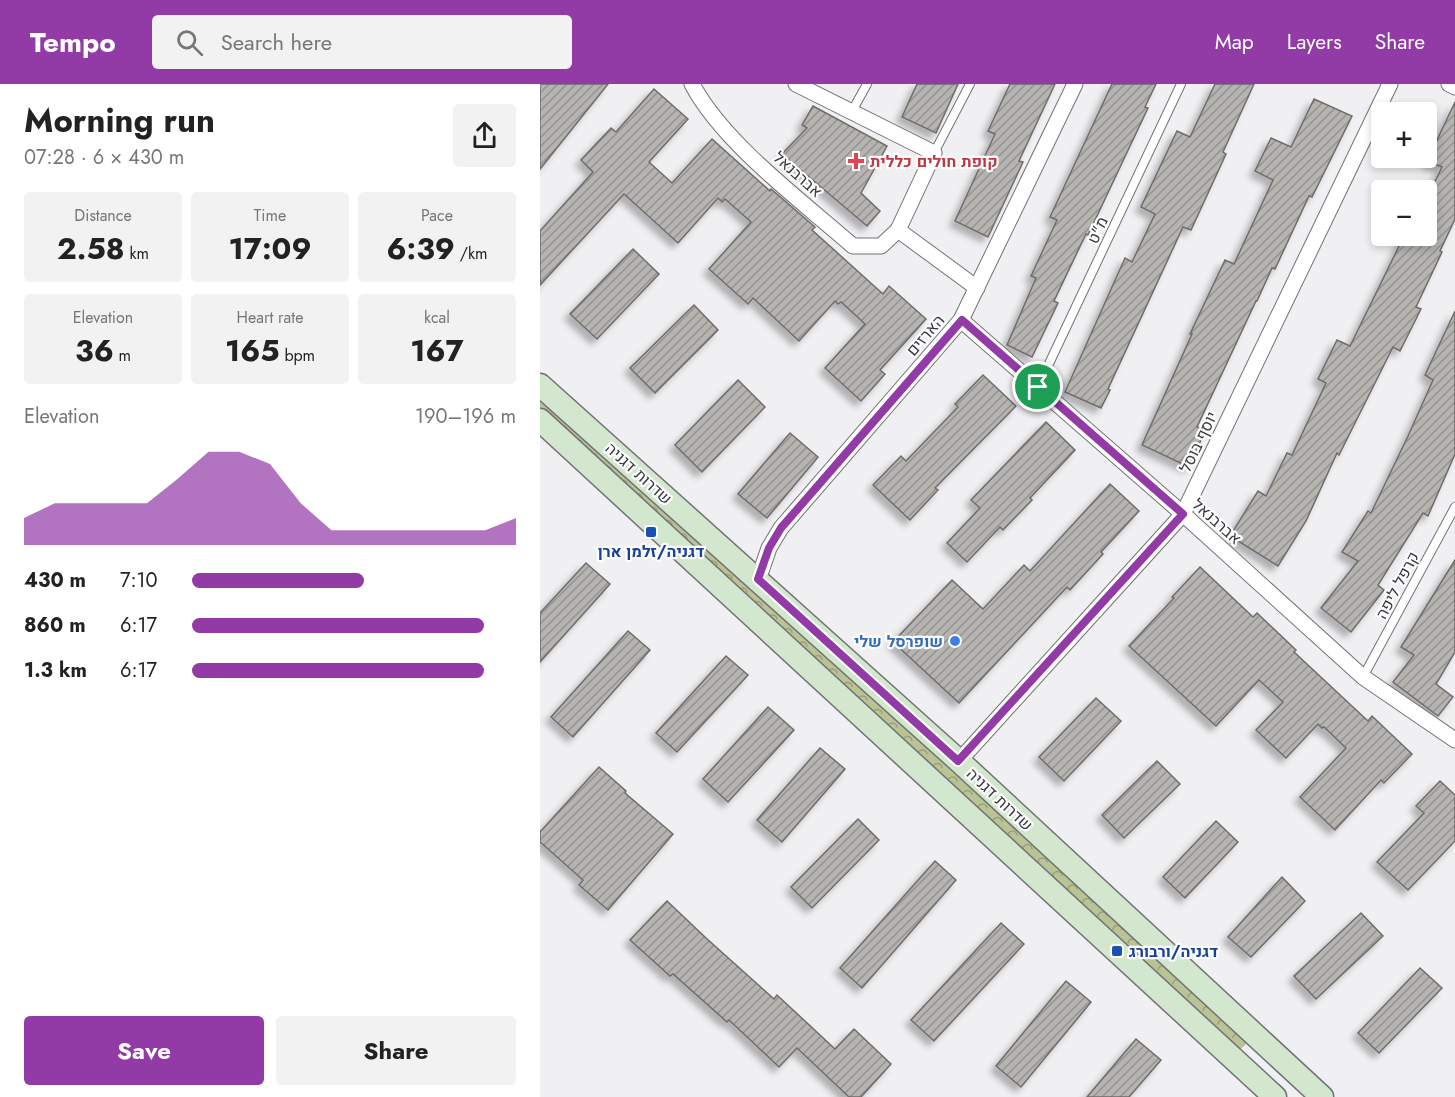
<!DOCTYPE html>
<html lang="en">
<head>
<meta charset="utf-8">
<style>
  body { margin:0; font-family:Jost,Heebo,sans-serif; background:#f2f2f2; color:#222; height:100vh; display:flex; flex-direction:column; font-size:22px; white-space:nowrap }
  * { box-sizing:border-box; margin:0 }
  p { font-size:20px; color:#767676 }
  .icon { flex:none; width:33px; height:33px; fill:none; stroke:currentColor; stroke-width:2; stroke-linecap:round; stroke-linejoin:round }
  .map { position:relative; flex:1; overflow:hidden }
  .panel { display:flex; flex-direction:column; background:#fff; width:540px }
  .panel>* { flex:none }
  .fabs { position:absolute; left:831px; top:18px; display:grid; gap:12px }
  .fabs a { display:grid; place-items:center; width:66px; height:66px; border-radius:6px; background:#fff; box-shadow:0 3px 9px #0003; font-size:30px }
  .pin { position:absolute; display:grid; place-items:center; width:51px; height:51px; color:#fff; margin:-26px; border:3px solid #fff; border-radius:50%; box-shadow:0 2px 6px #0007 }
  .round { display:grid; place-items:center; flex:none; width:63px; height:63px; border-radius:6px; background:#f2f2f2 }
  .head { display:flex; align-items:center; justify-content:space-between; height:102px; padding:0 24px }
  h1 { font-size:33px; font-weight:700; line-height:45px }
  .stats { display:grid; grid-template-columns:repeat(3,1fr); gap:9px; height:102px; padding:6px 24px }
  .stats div { display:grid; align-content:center; border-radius:6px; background:#f2f2f2; text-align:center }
  .stats b { font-size:30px; font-weight:700 }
  .stats small { font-size:16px; font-weight:400 }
  .stats p { font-size:16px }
  .chart { height:168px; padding:12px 24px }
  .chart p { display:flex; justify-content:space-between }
  .chart svg { width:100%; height:108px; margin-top:6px; fill:#923aa6; opacity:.7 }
  .button { display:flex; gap:12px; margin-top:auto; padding:12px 24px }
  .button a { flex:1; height:69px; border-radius:6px; background:#923aa6; color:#fff; font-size:24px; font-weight:700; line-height:69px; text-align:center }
  .button a+a { background:#f2f2f2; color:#222 }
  ul { padding:0 24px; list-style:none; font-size:20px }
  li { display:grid; grid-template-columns:96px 72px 1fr; align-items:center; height:45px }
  li i { height:15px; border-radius:8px; background:#923aa6 }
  header { display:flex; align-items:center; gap:36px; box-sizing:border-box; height:84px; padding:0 30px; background:#923aa6; color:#fff }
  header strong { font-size:28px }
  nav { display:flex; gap:33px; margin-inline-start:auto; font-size:21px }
  .search { width:420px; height:54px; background:#f2f2f2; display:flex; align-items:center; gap:15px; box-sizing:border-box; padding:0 21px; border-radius:6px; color:#767676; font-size:22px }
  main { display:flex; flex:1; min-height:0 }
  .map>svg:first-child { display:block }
</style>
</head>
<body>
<header>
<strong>Tempo</strong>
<div class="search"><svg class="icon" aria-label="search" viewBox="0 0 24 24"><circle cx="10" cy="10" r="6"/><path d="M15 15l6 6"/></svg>Search here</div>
<nav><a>Map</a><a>Layers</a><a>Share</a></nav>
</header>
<main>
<section class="panel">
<div class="head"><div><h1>Morning run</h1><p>07:28 · 6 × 430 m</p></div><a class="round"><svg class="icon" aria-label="share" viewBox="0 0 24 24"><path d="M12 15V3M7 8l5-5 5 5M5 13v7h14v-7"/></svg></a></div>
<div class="stats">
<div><p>Distance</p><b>2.58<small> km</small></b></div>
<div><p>Time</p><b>17:09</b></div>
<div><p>Pace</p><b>6:39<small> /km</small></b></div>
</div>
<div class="stats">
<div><p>Elevation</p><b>36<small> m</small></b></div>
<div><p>Heart rate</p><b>165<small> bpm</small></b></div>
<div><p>kcal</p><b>167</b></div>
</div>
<div class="chart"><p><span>Elevation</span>190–196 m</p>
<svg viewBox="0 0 160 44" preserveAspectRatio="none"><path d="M0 44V33L10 27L20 27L30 27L40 27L50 17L60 6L70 6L80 11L90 27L100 38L110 38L120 38L130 38L140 38L150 38L160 33V44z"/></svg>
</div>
<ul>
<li><b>430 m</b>7:10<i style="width:53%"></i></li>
<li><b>860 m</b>6:17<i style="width:90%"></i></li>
<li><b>1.3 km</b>6:17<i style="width:90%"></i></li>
</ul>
<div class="button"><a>Save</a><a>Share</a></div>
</section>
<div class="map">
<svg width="915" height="1013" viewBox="0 0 915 1013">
  <defs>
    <pattern id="forest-crowns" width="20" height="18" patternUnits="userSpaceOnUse" patternTransform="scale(1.5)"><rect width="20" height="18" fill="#bac393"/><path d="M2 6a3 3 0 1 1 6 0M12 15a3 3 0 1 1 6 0" fill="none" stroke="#989f79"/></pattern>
    <pattern id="building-hatch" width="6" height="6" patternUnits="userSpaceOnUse" patternTransform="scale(1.5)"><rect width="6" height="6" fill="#b6b4b1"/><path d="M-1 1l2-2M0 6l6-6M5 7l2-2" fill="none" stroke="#959391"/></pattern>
    <filter id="shadow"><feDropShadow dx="-5.5" dy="5.5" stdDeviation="3" flood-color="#0004"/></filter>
  </defs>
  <rect width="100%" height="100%" fill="#f0f0f3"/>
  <path fill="url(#forest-crowns)" d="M 0,307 L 714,953 L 694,971 L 0,328 Z"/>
  <g fill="url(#building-hatch)" stroke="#6f6c6a" stroke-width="1.5" filter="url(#shadow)">
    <path d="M 0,0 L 68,0 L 0,85 Z"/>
    <path d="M 377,0 L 418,0 L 396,49 L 362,33 Z"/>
    <path d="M 470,0 L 515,0 L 479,77 L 483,78 L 448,153 L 415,137 L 455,50 L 448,47 Z"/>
    <path d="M 572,0 L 616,0 L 605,23 L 608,24 L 548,151 L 546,150 L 514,217 L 518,219 L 492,273 L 467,261 L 496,194 L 491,192 L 517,136 L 510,133 Z"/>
    <path d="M 675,0 L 714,0 L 683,68 L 686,70 L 651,146 L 643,143 L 568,305 L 570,306 L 561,324 L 525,308 L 585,174 L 592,178 L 615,130 L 601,123 L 637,47 L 650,53 Z"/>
    <path d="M 114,5 L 148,35 L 109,78 L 132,99 L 172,55 L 230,107 L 231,105 L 275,143 L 272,146 L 343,210 L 349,202 L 386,235 L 340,286 L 345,290 L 321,317 L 285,284 L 325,240 L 301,218 L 298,220 L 295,217 L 259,257 L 213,214 L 208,220 L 169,185 L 211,138 L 185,115 L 182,118 L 178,114 L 138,159 L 84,110 L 0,201 L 0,147 L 53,88 L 41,76 L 71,44 L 76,48 Z"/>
    <path d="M 774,15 L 812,32 L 772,113 L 769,112 L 735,185 L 732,184 L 717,217 L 716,217 L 657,343 L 665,347 L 649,383 L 602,361 L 652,250 L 650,250 L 685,176 L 694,180 L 733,96 L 715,87 L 731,54 L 751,63 Z"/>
    <path d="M 915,18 L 915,135 L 900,167 L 902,168 L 876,223 L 881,225 L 860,267 L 853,263 L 799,371 L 797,369 L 766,437 L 738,482 L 690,452 L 718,407 L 726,412 L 747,369 L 752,371 L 786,299 L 778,295 L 797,256 L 810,262 L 864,152 L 886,160 L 886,116 L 902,83 L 887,77 Z"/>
    <path d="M 273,22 L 347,62 L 321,109 L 340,127 L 327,142 L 242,70 L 267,44 L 262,41 Z"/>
    <path d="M 93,165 L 119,190 L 57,255 L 30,230 Z"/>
    <path d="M 154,221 L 178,246 L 115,309 L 90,284 Z"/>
    <path d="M 915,227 L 915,370 L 888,432 L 883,429 L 838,501 L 844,506 L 811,548 L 781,524 L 818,477 L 802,468 L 828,427 L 831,429 L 868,352 L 893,296 L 885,291 Z"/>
    <path d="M 443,291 L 476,322 L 395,404 L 398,406 L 370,436 L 333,401 L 361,372 L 366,377 L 418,323 L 415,320 Z"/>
    <path d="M 198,296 L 225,323 L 162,388 L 135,361 Z"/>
    <path d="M 506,338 L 535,366 L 490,414 L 492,416 L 463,446 L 460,443 L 427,478 L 407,459 L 440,424 L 431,416 Z"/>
    <path d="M 250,349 L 278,373 L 227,434 L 198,410 Z"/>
    <path d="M 570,400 L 599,427 L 561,468 L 563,470 L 530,506 L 527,503 L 419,619 L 353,558 L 412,496 L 443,525 L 484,481 L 490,487 Z"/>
    <path d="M 915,476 L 915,568 L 896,600 L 913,613 L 898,632 L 853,598 L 874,571 L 861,563 Z"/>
    <path d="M 46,479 L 70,500 L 0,578 L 0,529 Z"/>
    <path d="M 660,483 L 713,533 L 717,529 L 756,566 L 754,568 L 828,637 L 832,632 L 872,670 L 844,699 L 841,696 L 795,746 L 760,713 L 806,664 L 784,643 L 782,644 L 778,640 L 746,674 L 716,646 L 743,618 L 719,596 L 676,642 L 589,562 L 634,514 L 632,513 Z"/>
    <path d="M 88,547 L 110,566 L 33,653 L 11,633 Z"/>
    <path d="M 186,572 L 208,591 L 137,668 L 116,649 Z"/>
    <path d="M 556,614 L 581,637 L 524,697 L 499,673 Z"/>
    <path d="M 228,623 L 254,646 L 188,718 L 163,695 Z"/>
    <path d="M 280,664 L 305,685 L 242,758 L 217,736 Z"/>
    <path d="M 617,677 L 640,700 L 584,754 L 562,731 Z"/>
    <path d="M 59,683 L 86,707 L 85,709 L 133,750 L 68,826 L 39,801 L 43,796 L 0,758 L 0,748 Z"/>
    <path d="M 900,697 L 915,711 L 915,757 L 868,806 L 837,778 L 884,729 L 876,722 Z"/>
    <path d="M 318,735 L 339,756 L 272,824 L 251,803 Z"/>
    <path d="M 676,737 L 698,758 L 645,814 L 623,793 Z"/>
    <path d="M 395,777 L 416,796 L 322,904 L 300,884 Z"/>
    <path d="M 742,793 L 765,817 L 711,873 L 688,853 Z"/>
    <path d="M 127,817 L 166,854 L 234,915 L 237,911 L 295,965 L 314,945 L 351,980 L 321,1013 L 309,1013 L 257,964 L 239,983 L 189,936 L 187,938 L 133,890 L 130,892 L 90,856 Z"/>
    <path d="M 821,829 L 843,852 L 776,915 L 754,892 Z"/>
    <path d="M 461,839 L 484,860 L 394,957 L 371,936 Z"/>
    <path d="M 880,884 L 902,904 L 839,969 L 818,949 Z"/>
    <path d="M 526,897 L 551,918 L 481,1003 L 456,982 Z"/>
    <path d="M 596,955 L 621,976 L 589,1013 L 547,1013 Z"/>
  </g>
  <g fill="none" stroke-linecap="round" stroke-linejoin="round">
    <g stroke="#727276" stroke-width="10">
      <g id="lane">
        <path d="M 311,29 L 327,0"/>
        <path d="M 394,69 L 430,0"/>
        <path d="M 498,303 L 641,0"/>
        <path d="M 823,593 L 915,423"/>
      </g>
    </g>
    <g stroke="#727276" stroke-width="17">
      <g id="street">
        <path d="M 152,0 C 183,59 263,118 313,162 L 341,162 L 358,146"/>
        <path d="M 256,0 L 394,69 L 358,146 L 437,204"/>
        <path d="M 909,0 L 915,3"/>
        <path d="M 421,236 L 643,430 L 823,593 L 915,656"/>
        <path d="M 218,496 L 229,464 L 241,444 L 421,236 L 535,0"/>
        <path d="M 419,677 L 643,430 L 850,0"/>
      </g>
    </g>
    <g stroke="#727276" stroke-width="25">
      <g id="secondary">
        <path d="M 0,301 L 419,677 L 782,1013"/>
        <path d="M 0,336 L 735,1013"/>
      </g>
    </g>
    <use href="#lane" stroke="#fff" stroke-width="8"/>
    <use href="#street" stroke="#fff" stroke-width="15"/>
    <use href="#secondary" stroke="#d2e7ce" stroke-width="22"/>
  </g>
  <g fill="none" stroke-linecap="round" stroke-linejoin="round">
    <g stroke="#fff" stroke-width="12">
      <path id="route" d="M 422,236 L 643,430 L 418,677 L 218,495 L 229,464 L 241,444 Z"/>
    </g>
    <use href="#route" stroke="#923aa6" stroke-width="8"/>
  </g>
  <path fill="#e0444e" stroke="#fdfdff" stroke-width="2" d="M313 68h6v6h6v6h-6v6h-6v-6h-6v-6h6z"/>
  <g fill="#1a4fb4" stroke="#fdfdff" stroke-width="2">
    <rect x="105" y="442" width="12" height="12" rx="3"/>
    <rect x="571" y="861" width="12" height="12" rx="3"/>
  </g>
  <circle fill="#3f7fe0" stroke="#fdfdff" stroke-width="2" cx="415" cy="557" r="6"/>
  <g text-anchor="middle" stroke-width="4.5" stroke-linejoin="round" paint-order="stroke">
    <g font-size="16" font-weight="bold" fill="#be3a42" stroke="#fdfdff" text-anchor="start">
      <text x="330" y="83">קופת חולים כללית</text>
    </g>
    <g font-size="16" fill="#383839" stroke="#fdfdff">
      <text transform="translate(258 90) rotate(42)" y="6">אברבנאל</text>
      <text transform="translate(557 146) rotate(-65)" y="6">מ"ט</text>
      <text transform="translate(385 251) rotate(-49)" y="6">הארזים</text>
      <text transform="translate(658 358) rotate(-64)" y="6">יוסף בוסל</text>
      <text transform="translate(99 389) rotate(42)" y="6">שדרות דגניה</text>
      <text transform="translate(677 437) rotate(42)" y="6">אברבנאל</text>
      <text transform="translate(857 501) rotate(-62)" y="6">קרפל ליפה</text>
      <text transform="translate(460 715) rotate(43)" y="6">שדרות דגניה</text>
    </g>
    <g font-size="16" font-weight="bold" fill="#164399" stroke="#fdfdff">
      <text x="111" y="473">דגניה/זלמן ארן</text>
      <text x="589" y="873" text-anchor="start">דגניה/ורבורג</text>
    </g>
    <g font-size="16" font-weight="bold" fill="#366cbe" stroke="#fdfdff" text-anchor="end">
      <text x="403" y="563">שופרסל שלי</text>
    </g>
  </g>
</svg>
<div class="fabs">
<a>+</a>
<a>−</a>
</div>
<div class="pin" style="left:498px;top:303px;background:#1e9e55"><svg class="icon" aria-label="arrive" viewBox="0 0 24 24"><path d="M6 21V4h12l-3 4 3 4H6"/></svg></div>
</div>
</main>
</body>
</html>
